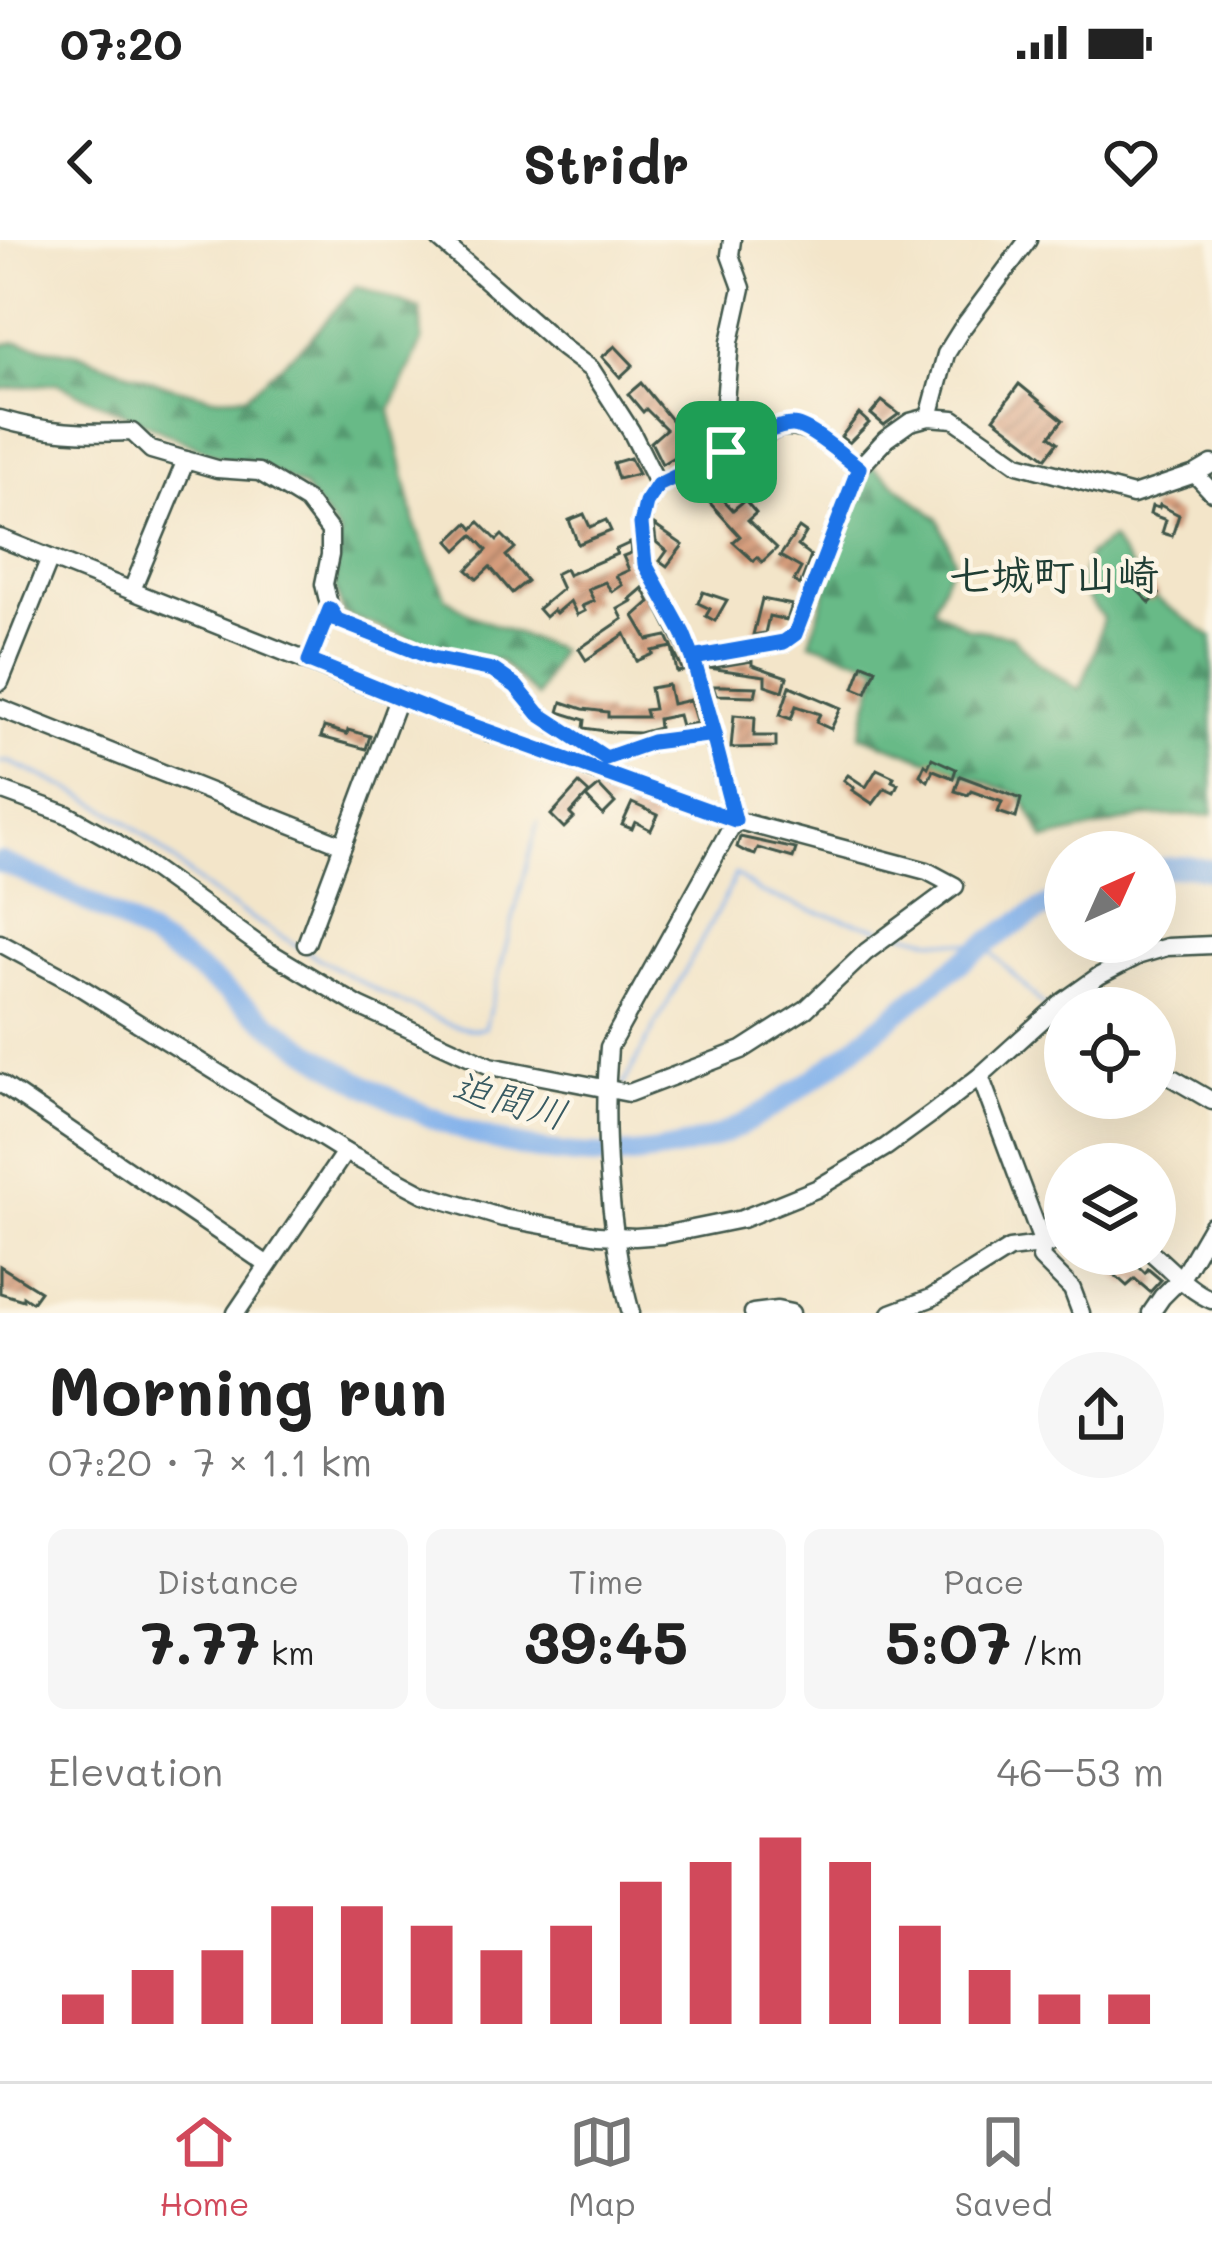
<!DOCTYPE html>
<html lang="en">
<head>
<meta charset="utf-8">
<style>
  body { margin:0; font-family:Mali,"Klee One",sans-serif; background:#f6f6f6; color:#222; height:100vh; display:flex; flex-direction:column; font-size:45px; white-space:nowrap }
  * { box-sizing:border-box; margin:0 }
  p { font-size:39px; color:#767676 }
  .icon { flex:none; width:66px; height:66px; fill:none; stroke:currentColor; stroke-width:2; stroke-linecap:round; stroke-linejoin:round }
  .map { position:relative; height:1073px; overflow:hidden }
  .panel { display:flex; flex-direction:column; background:#fff; flex:1 }
  .panel>* { flex:none }
  .needle { width:78px; rotate:45deg }
  .buttons { position:absolute; left:1044px; top:591px; display:grid; gap:24px }
  .buttons a { display:grid; place-items:center; width:132px; height:132px; border-radius:50%; background:#fff; box-shadow:0 12px 48px #0002; font-size:60px }
  .pin { position:absolute; display:grid; place-items:center; width:102px; height:102px; color:#fff; margin:-51px; border-radius:24px; box-shadow:0 6px 18px #0006 }
  .round { display:grid; place-items:center; flex:none; width:126px; height:126px; border-radius:63px; background:#f6f6f6 }
  .head { display:flex; align-items:center; justify-content:space-between; height:204px; padding:0 48px }
  h1 { font-size:66px; font-weight:800; line-height:90px }
  .metrics { display:grid; grid-template-columns:repeat(3,1fr); gap:18px; height:204px; padding:12px 48px }
  .metrics div { display:grid; align-content:center; border-radius:18px; background:#f6f6f6; text-align:center }
  .metrics b { font-size:60px; font-weight:800 }
  .metrics small { font-size:33px; font-weight:400 }
  .metrics p { font-size:33px }
  .chart { height:336px; padding:24px 48px }
  .chart p { display:flex; justify-content:space-between }
  .chart svg { width:100%; height:216px; margin-top:12px; stroke:#d1495b; stroke-width:6 }
  .status { display:flex; justify-content:space-between; align-items:center; height:84px; padding:0 60px; background:#fff; direction:ltr }
  .status svg { height:33px; fill:currentColor }
  header { display:flex; justify-content:space-between; align-items:center; height:156px; padding:0 48px; background:#fff; font-size:54px; font-weight:800 }
  .tabs { display:flex; justify-content:space-around; align-items:center; height:168px; border-top:3px solid #e0e0e0; background:#fff; font-size:33px; color:#767676 }
  .tabs a { display:grid; justify-items:center; gap:6px }
  .tabs .active { color:#d1495b }
  .map>svg:first-child { display:block }
</style>
</head>
<body>
<div class="status"><b>07:20</b><svg viewBox="0 0 49 12"><path d="M0 12V9h3v3zM5 12V6h3v6zM10 12V3h3v9zM15 12V0h3v12zM26 1h20v11H26zM47 4h2v5h-2z"/></svg></div>
<header><svg class="icon" aria-label="back" viewBox="0 0 24 24"><path d="M15 5l-7 7 7 7"/></svg>Stridr<svg class="icon" aria-label="heart" viewBox="0 0 24 24"><path d="M12 20l-8-8c-3-5 5-10 8-4 3-6 11-1 8 4z"/></svg></header>
<div class="map">
<svg width="1212" height="1073" viewBox="0 0 1212 1073">
  <defs>
    <pattern id="forest-firs" width="22" height="20" patternUnits="userSpaceOnUse" patternTransform="scale(3)"><rect width="22" height="20" fill="#68ba87"/><path d="M5 1l3.5 6h-7zM16 11l3.5 6h-7z" fill="#55986f"/></pattern>
    <pattern id="building-hatch" width="6" height="6" patternUnits="userSpaceOnUse" patternTransform="scale(3)"><rect width="6" height="6" fill="#d49c7b"/><path d="M-1 1l2-2M0 6l6-6M5 7l2-2" fill="none" stroke="#ab8066"/></pattern>
  </defs>
  <rect width="100%" height="100%" fill="#fcf5e5"/>
  <filter id="ink" filterUnits="userSpaceOnUse"><feTurbulence type="fractalNoise" baseFrequency=".00833" numOctaves="2"/><feDisplacementMap in="SourceGraphic" scale="24" xChannelSelector="R" yChannelSelector="G"/><feConvolveMatrix kernelMatrix="1 2 1 2 8 2 1 2 1" color-interpolation-filters="sRGB"/></filter>
  <filter id="wash" filterUnits="userSpaceOnUse"><feTurbulence type="fractalNoise" baseFrequency=".004" numOctaves="4" result="noise"/><feDisplacementMap in="SourceGraphic" scale="48" xChannelSelector="R" yChannelSelector="G"/><feGaussianBlur stdDeviation="2.7" result="paint"/><feColorMatrix in="noise" values="0 0 0 0 0 0 0 0 0 0 0 0 0 0 0 0 0 1.4 0 .05"/><feComposite in="paint" operator="in"/></filter>
  <g filter="url(#wash)">
    <rect width="100%" height="100%" fill="#f3e5c9"/>
    <g fill="url(#forest-firs)" stroke="#447c5e" stroke-width="3">
      <path d="M 356,46 L 420,69 L 422,101 L 390,171 L 416,288 L 446,358 L 474,377 L 559,410 L 537,457 L 500,421 L 442,410 L 344,374 L 335,348 L 340,295 L 304,248 L 273,232 L 225,219 L 56,143 L 0,149 L 0,105 L 17,102 L 82,115 L 161,144 L 212,157 L 246,156 L 308,101 Z"/>
      <path d="M 870,224 L 939,280 L 954,319 L 933,368 L 967,388 L 1012,396 L 1039,424 L 1080,450 L 1095,411 L 1103,378 L 1080,349 L 1088,315 L 1111,299 L 1151,355 L 1212,397 L 1212,575 L 1147,576 L 1045,600 L 1021,555 L 860,495 L 879,425 L 810,402 L 854,258 Z"/>
    </g>
    <g fill="none" stroke-linecap="round" stroke-linejoin="round">
      <g stroke="#80b0eb" stroke-width="3">
        <path d="M 0,522 L 9,522 C 54,541 99,561 139,591 C 168,613 193,641 224,661 C 284,699 344,735 408,766 L 411,766 C 435,778 458,793 485,788 L 538,582"/>
        <path d="M 903,693 L 932,700 L 984,705 L 1046,768"/>
        <path d="M 623,845 L 729,650 L 735,634 L 759,652 L 813,671 L 882,689"/>
        <path d="M 615,881 L 619,915"/>
      </g>
      <g stroke="#80b0eb" stroke-width="21">
        <path d="M 0,622 C 58,645 117,675 169,710 C 210,737 247,768 287,796 C 385,864 501,922 624,915 C 661,913 704,904 738,887 C 856,824 944,715 1065,657"/>
        <path d="M 1155,629 L 1190,626 L 1212,630"/>
      </g>
    </g>
    <g id="blocks">
      <g fill="url(#building-hatch)">
        <path d="M 615,106 L 633,125 L 620,137 L 602,117 Z"/>
        <path d="M 641,143 L 680,191 L 700,171 L 711,182 L 710,202 L 678,222 L 674,217 L 662,224 L 651,202 L 666,189 L 646,169 L 643,172 L 628,154 Z"/>
        <path d="M 1019,144 L 1063,180 L 1050,196 L 1058,202 L 1046,218 L 994,178 Z"/>
        <path d="M 882,161 L 899,174 L 884,185 L 871,174 Z"/>
        <path d="M 859,174 L 869,183 L 849,203 L 841,197 Z"/>
        <path d="M 630,218 L 638,234 L 618,239 L 613,223 Z"/>
        <path d="M 719,255 L 733,270 L 745,260 L 756,273 L 748,280 L 777,308 L 762,322 L 757,317 L 754,321 L 733,302 L 740,296 L 710,263 Z"/>
        <path d="M 1160,265 L 1179,275 L 1172,296 L 1162,293 L 1166,280 L 1150,274 L 1152,266 L 1159,268 Z"/>
        <path d="M 584,274 L 590,287 L 606,280 L 611,291 L 578,304 L 569,280 Z"/>
        <path d="M 479,282 L 497,300 L 502,295 L 515,308 L 506,316 L 527,341 L 512,353 L 490,327 L 477,339 L 467,330 L 487,310 L 473,295 L 457,310 L 449,301 L 468,283 L 473,289 Z"/>
        <path d="M 654,285 L 683,305 L 667,326 L 660,321 L 667,311 L 656,302 Z"/>
        <path d="M 799,288 L 806,293 L 798,306 L 811,316 L 800,345 L 794,341 L 801,328 L 780,316 Z"/>
        <path d="M 630,303 L 631,313 L 623,316 L 629,330 L 616,336 L 622,345 L 612,352 L 605,342 L 588,349 L 594,361 L 582,366 L 585,371 L 577,375 L 570,361 L 556,373 L 553,370 L 545,377 L 538,369 L 562,349 L 555,334 L 565,329 L 568,335 L 617,314 L 615,310 Z"/>
        <path d="M 1140,336 L 1159,354 L 1150,363 L 1132,345 Z"/>
        <path d="M 643,348 L 650,362 L 634,376 L 648,400 L 667,396 L 683,431 L 677,432 L 672,407 L 652,411 L 653,414 L 637,421 L 625,394 L 586,420 L 579,409 L 623,379 L 618,369 L 632,361 L 630,359 Z"/>
        <path d="M 703,352 L 727,360 L 715,381 L 706,376 L 710,369 L 698,363 Z"/>
        <path d="M 762,359 L 792,365 L 787,380 L 769,376 L 765,393 L 753,395 Z"/>
        <path d="M 752,421 L 752,425 L 787,437 L 783,451 L 765,445 L 765,436 L 709,428 Z"/>
        <path d="M 863,424 L 876,429 L 866,453 L 854,448 Z"/>
        <path d="M 668,445 L 672,464 L 690,460 L 697,483 L 681,486 L 678,475 L 658,479 L 659,488 L 639,493 L 612,492 L 584,488 L 585,480 L 559,472 L 562,462 L 583,469 L 608,472 L 608,477 L 647,477 L 645,470 L 654,469 L 650,448 Z"/>
        <path d="M 713,446 L 722,446 L 757,447 L 755,456 L 716,455 Z"/>
        <path d="M 790,446 L 841,468 L 831,489 L 816,482 L 820,474 L 796,466 L 791,479 L 780,475 Z"/>
        <path d="M 734,475 L 755,477 L 754,496 L 776,496 L 776,507 L 731,508 Z"/>
        <path d="M 324,487 L 347,494 L 348,490 L 370,496 L 366,509 L 321,497 Z"/>
        <path d="M 932,518 L 956,529 L 953,538 L 931,529 L 933,530 L 928,541 L 920,535 L 925,524 L 928,527 Z"/>
        <path d="M 877,529 L 894,537 L 892,541 L 898,544 L 894,552 L 885,548 L 873,564 L 852,550 L 854,548 L 844,540 L 848,535 L 866,547 Z"/>
        <path d="M 960,536 L 1021,559 L 1016,578 L 998,572 L 1002,562 L 971,551 L 968,555 L 955,551 Z"/>
        <path d="M 579,544 L 589,553 L 570,574 L 574,578 L 564,588 L 551,575 Z"/>
        <path d="M 599,546 L 615,563 L 603,575 L 586,557 Z"/>
        <path d="M 632,563 L 658,575 L 651,590 L 635,582 L 632,589 L 622,585 Z"/>
        <path d="M 740,597 L 796,609 L 793,618 L 758,608 L 755,615 L 746,612 L 737,607 Z"/>
        <path d="M 1101,1014 L 1126,1014 L 1145,1033 L 1148,1029 L 1161,1040 L 1150,1052 L 1135,1039 L 1127,1046 L 1108,1029 L 1112,1025 Z"/>
        <path d="M 0,1026 L 40,1051 L 32,1062 L 23,1056 L 23,1060 L 0,1053 Z"/>
      </g>
    </g>
  </g>
  <g filter="url(#ink)">
    <use href="#blocks" fill-opacity="0" stroke="#3f564a" stroke-width="3"/>
    <g fill="none" stroke-linecap="round" stroke-linejoin="round">
      <g stroke="#3f564a" stroke-width="21">
        <g id="minor">
          <path d="M 440,0 L 563,108 L 591,129 L 631,191 L 658,245"/>
          <path d="M 929,177 L 946,114 L 961,90 L 1028,0"/>
          <path d="M 0,179 C 47,193 84,194 132,192 L 151,210 L 217,229 L 259,232 L 307,261 L 330,291 L 330,315 L 324,344 L 330,369 L 337,380 L 433,418 L 493,430 L 516,446 L 539,474 L 606,518"/>
          <path d="M 726,212 L 722,199 L 730,102 L 742,48 L 730,15 L 732,0"/>
          <path d="M 1195,234 L 1212,252"/>
          <path d="M 0,298 L 439,474 L 600,532 L 735,580 L 927,631 L 955,646 L 866,712 L 806,769 L 742,810 L 629,853 L 490,826 L 359,766 L 263,708 L 114,601 L 66,574 L 0,550"/>
          <path d="M 132,350 L 186,220"/>
          <path d="M 693,418 L 785,402 L 795,394 L 859,228 L 886,199 L 910,182 L 929,177 L 954,179 L 1018,224 L 1133,255 L 1195,234 L 1212,224"/>
          <path d="M 309,420 L 330,369"/>
          <path d="M 0,442 L 50,318"/>
          <path d="M 0,468 L 343,605"/>
          <path d="M 603,526 L 606,518 L 652,502 L 715,494"/>
          <path d="M 0,703 L 72,742 L 345,912 L 424,954 L 503,978 L 598,995 L 635,997 L 663,995 L 742,979 L 816,949 L 886,907 L 930,875 L 980,836 L 1061,763 L 1099,736 L 1140,715 L 1167,707 L 1212,705"/>
          <path d="M 306,704 L 399,456"/>
          <path d="M 1155,828 L 1212,861"/>
          <path d="M 980,836 L 1043,1004 L 1041,1018 L 1072,1049 L 1081,1073"/>
          <path d="M 0,843 L 268,1025"/>
          <path d="M 1153,1014 C 1173,1031 1188,1050 1212,1060"/>
          <path d="M 236,1073 L 345,912"/>
          <path d="M 631,1073 C 609,994 602,888 609,807 L 735,580 L 693,418 L 645,324 L 641,284 L 646,263 L 658,245 L 779,188 C 809,181 836,211 859,228"/>
          <path d="M 753,1073 L 777,1070 L 791,1073"/>
          <path d="M 891,1073 L 931,1058 L 1009,1009 L 1049,1004 L 1065,996"/>
          <path d="M 1151,1073 L 1162,1057 L 1182,1037 L 1212,985"/>
        </g>
      </g>
      <use href="#minor" stroke="#fff" stroke-width="16"/>
    </g>
  </g>
  <g fill="none" stroke-linecap="round" stroke-linejoin="round" filter="url(#ink)">
    <g stroke="#fff" stroke-width="24">
      <path id="route" d="M 726,212 L 658,245 L 646,263 L 641,284 L 645,324 L 683,393 L 693,418 L 715,494 L 652,502 L 606,518 L 539,474 L 516,446 L 493,430 L 433,418 L 337,380 L 330,369 L 309,421 L 440,474 L 735,580 L 693,418 L 784,402 L 795,394 L 859,228 C 844,217 809,185 792,185 C 774,185 743,204 726,212"/>
    </g>
    <use href="#route" stroke="#1a73e8" stroke-width="15"/>
  </g>
  <g text-anchor="middle" stroke-width="9" stroke-linejoin="round" paint-order="stroke">
    <g font-size="39" font-style="italic" fill="#375a62" stroke="#fcf5e5">
      <text transform="translate(510 860) rotate(16)" y="14">迫間川</text>
    </g>
    <g font-size="42" font-weight="bold" fill="#1f3d34" stroke="#fcf5e5">
      <text x="1054" y="350">七城町山崎</text>
    </g>
  </g>
</svg>
<div class="buttons">
<a><svg class="needle" viewBox="-14 -14 28 28"><path d="M0-13l5 13h-10z" fill="#e53935"/><path d="M0 13l5-13h-10z" fill="#767676"/></svg></a>
<a><svg class="icon" aria-label="locate" viewBox="0 0 24 24"><circle cx="12" cy="12" r="6"/><path d="M12 2v4M12 18v4M2 12h4M18 12h4"/></svg></a>
<a><svg class="icon" aria-label="layers" viewBox="0 0 24 24"><path d="M12 4l9 5-9 5-9-5zM3 14l9 5 9-5"/></svg></a>
</div>
<div class="pin" style="left:726px;top:212px;background:#1e9e55"><svg class="icon" aria-label="arrive" viewBox="0 0 24 24"><path d="M6 21V4h12l-3 4 3 4H6"/></svg></div>
</div>
<section class="panel">
<div class="head"><div><h1>Morning run</h1><p>07:20 · 7 × 1.1 km</p></div><a class="round"><svg class="icon" aria-label="share" viewBox="0 0 24 24"><path d="M12 15V3M7 8l5-5 5 5M5 13v7h14v-7"/></svg></a></div>
<div class="metrics">
<div><p>Distance</p><b>7.77<small> km</small></b></div>
<div><p>Time</p><b>39:45</b></div>
<div><p>Pace</p><b>5:07<small> /km</small></b></div>
</div>
<div class="chart"><p><span>Elevation</span>46–53 m</p>
<svg viewBox="0 0 160 44" preserveAspectRatio="none"><path d="M5 44V38M15 44V33M25 44V29M35 44V20M45 44V20M55 44V24M65 44V29M75 44V24M85 44V15M95 44V11M105 44V6M115 44V11M125 44V24M135 44V33M145 44V38M155 44V38"/></svg>
</div>
</section>
<nav class="tabs">
<a class="active"><svg class="icon" aria-label="home" viewBox="0 0 24 24"><path d="M3 11l9-7 9 7M6 9v11h12V9"/></svg>Home</a>
<a><svg class="icon" aria-label="map" viewBox="0 0 24 24"><path d="M3 6l6-2 6 2 6-2v14l-6 2-6-2-6 2zM9 4v14M15 6v14"/></svg>Map</a>
<a><svg class="icon" aria-label="saved" viewBox="0 0 24 24"><path d="M7 4h10v16l-5-4-5 4z"/></svg>Saved</a>
</nav>
</body>
</html>
